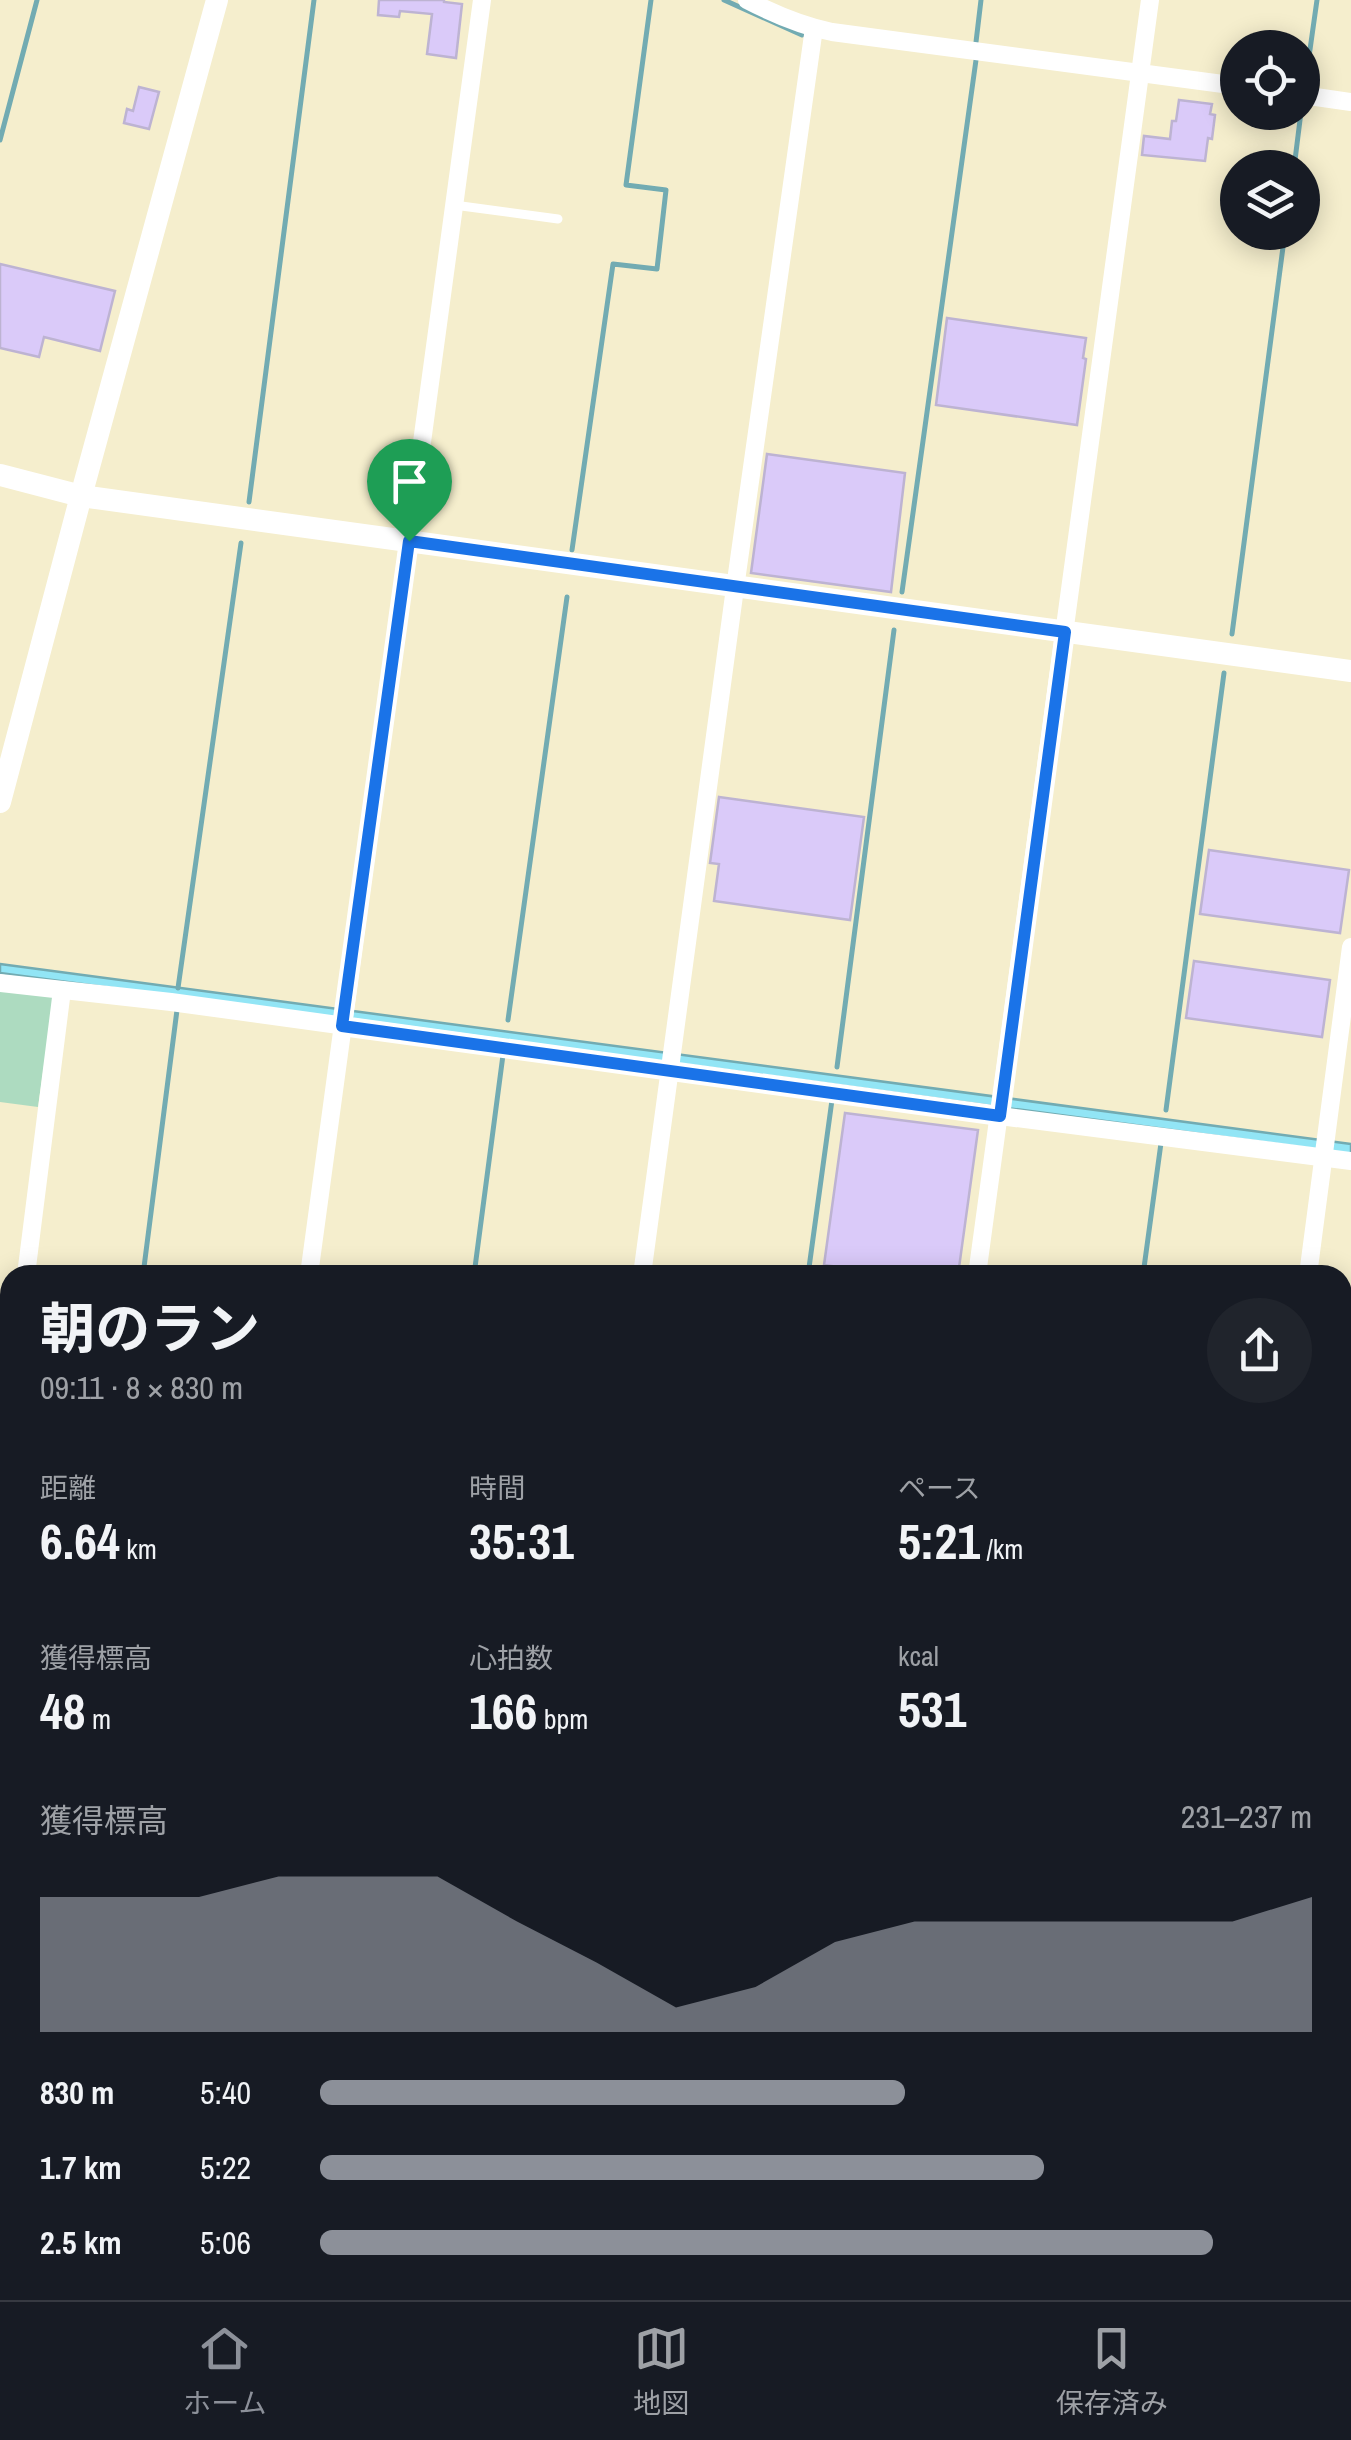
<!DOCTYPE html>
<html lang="ja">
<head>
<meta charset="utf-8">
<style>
  body { margin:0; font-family:"Archivo Narrow","Noto Sans JP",sans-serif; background:#20242c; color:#f1f3f6; height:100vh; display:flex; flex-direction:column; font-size:38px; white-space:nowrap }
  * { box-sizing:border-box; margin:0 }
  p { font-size:32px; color:#9ea1a6 }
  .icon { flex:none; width:55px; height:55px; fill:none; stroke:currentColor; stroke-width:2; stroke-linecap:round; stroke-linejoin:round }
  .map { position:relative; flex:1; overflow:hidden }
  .side { position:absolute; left:0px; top:1265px; width:1352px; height:1035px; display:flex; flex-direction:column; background:#171b24; border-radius:30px 30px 0 0; box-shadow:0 5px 25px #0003 }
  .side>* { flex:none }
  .buttons { position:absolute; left:1220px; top:30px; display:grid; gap:20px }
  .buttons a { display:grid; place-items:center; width:100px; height:100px; border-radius:50%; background:#171b24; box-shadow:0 5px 25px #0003; font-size:50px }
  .pin { position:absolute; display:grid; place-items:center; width:85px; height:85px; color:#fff; margin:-102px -42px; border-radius:50% 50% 50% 0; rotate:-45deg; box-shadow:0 0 10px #0007 }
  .pin .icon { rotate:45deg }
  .round { display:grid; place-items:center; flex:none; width:105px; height:105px; border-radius:52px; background:#20242c }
  .overview { display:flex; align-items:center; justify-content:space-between; height:170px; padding:0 40px }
  h1 { font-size:55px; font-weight:700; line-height:75px }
  .figures { display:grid; grid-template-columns:repeat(3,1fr); gap:15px; height:170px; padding:10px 40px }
  .figures div { display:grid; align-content:center }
  .figures b { font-size:50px; font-weight:700 }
  .figures small { font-size:28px; font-weight:400 }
  .figures p { font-size:28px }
  .chart { height:280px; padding:20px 40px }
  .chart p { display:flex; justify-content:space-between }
  .chart svg { width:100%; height:180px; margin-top:10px; fill:#8c9099; opacity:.7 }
  ul { padding:0 40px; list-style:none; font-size:32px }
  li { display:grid; grid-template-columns:160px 120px 1fr; align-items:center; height:75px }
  li i { height:25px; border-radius:12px; background:#8c9099 }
  .dock { display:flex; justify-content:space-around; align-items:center; height:140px; border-top:2px solid #363941; background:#171b24; font-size:28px; color:#9ea1a6 }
  .dock a { display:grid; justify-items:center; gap:5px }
  .dock .on { color:#8c9099 }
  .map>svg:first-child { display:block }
</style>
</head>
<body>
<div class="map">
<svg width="1351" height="2300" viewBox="0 0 1351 2300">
  <rect width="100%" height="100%" fill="#f5eecd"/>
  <path fill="#addbc0" d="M 0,989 L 54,995 L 38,1107 L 0,1102 Z"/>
  <path fill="#92e5f5" stroke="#72abb2" stroke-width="2.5" d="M 0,964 L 1351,1144 L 1351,1154 L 0,973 Z"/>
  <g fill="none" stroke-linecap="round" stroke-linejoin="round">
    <g stroke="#72abb2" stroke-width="5">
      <path d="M 724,0 L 802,35"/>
      <path d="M 976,42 L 981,0"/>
      <path d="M 1305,85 L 1317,0"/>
      <path d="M 0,140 L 37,0"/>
      <path d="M 1294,168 L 1301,112"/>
      <path d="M 249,502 L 314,0"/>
      <path d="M 572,550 L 613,264 L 657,269 L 666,190 L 626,185 L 651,0"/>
      <path d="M 902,592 L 976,60"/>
      <path d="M 1232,634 L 1285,232"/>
      <path d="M 178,988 L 241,543"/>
      <path d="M 508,1020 L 567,597"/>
      <path d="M 837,1067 L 894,630"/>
      <path d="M 1166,1110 L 1224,673"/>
      <path d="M 143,1275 L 177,1010"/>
      <path d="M 474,1275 L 503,1055"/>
      <path d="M 808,1275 L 832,1100"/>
      <path d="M 1143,1275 L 1161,1143"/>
      <path d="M 0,1948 L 10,1950"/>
      <path d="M 1342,2223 L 1351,2200"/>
      <path d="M 749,2300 L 750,2290"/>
      <path d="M 1007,2300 L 1009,2290"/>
      <path d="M 1314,2300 L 1318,2290"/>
    </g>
  </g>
  <g fill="#dacaf9" stroke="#bdb3d2" stroke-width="2.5">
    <path d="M 379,0 L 444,0 L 444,2 L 462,4 L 456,58 L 427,54 L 432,14 L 400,11 L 399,17 L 378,15 Z"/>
    <path d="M 139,87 L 159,92 L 149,129 L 124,123 L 127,109 L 133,111 Z"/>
    <path d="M 1179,100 L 1212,104 L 1210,114 L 1215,115 L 1212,139 L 1208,138 L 1205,161 L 1142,155 L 1144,136 L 1170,139 L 1172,121 L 1176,121 Z"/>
    <path d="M 0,264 L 115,291 L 100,351 L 44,337 L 39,357 L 0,348 Z"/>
    <path d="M 947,318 L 1086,338 L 1083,358 L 1086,359 L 1077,425 L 936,405 Z"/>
    <path d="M 767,454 L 905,473 L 891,592 L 751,573 Z"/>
    <path d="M 719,797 L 864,817 L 850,920 L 714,901 L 719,864 L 710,863 Z"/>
    <path d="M 1209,850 L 1349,870 L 1340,933 L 1200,914 Z"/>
    <path d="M 1194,961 L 1330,980 L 1322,1037 L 1186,1018 Z"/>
    <path d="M 845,1113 L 978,1130 L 958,1275 L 897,1275 L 824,1265 Z"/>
  </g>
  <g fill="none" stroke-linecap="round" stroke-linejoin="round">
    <path stroke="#fff" stroke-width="9" d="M 454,205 L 558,219"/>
    <g stroke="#fff" stroke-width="18">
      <path d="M 747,0 C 774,14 802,26 832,32 L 1238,86"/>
      <path d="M 1302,95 L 1351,102"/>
      <path d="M 0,983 L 171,1002 L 1000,1116 L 1351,1161"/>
      <path d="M 26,1275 L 62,990"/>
      <path d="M 309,1275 L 482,0"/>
      <path d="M 642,1275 L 735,588 L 814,28"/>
      <path d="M 977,1275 L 1150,0"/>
      <path d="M 1308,1275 L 1351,947"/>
      <path d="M 0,1400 L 10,1401"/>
      <path d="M 1342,1579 L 1351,1580"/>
      <path d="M 0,1961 L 10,1963"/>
      <path d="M 1342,2172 L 1351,2176"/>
      <path d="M 0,2284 L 10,2285"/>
      <path d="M 47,2290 L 122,2300"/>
      <path d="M 863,2290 L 866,2300"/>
      <path d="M 143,2300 L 144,2290"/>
      <path d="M 372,2300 L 372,2290"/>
      <path d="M 496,2300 L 497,2290"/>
      <path d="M 1155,2300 L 1157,2290"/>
    </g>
    <g stroke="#fff" stroke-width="22">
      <path d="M 0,475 L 81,496 L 1351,671"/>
      <path d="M 0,802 L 81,496 L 217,0"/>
    </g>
  </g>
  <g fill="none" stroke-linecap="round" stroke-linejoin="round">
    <g stroke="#fff" stroke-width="20">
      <path id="route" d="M 409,541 L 1065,632 L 1000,1116 L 342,1026 Z"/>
    </g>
    <use href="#route" stroke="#1a73e8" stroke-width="12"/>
  </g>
</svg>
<div class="buttons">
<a><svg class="icon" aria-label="locate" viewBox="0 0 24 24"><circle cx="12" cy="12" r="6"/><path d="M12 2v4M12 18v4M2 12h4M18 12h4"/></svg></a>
<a><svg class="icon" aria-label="layers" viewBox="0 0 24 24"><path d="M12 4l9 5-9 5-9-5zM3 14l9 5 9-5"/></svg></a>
</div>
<div class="pin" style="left:409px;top:541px;background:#1e9e55"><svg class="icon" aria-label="arrive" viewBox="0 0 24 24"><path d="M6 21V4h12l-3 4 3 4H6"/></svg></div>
<section class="side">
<div class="overview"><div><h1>朝のラン</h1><p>09:11 · 8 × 830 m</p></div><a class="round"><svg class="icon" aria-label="share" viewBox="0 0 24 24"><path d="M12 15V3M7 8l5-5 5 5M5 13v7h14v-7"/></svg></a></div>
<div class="figures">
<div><p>距離</p><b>6.64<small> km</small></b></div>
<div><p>時間</p><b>35:31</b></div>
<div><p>ペース</p><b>5:21<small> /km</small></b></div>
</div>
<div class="figures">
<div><p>獲得標高</p><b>48<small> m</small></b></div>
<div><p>心拍数</p><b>166<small> bpm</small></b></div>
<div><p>kcal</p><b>531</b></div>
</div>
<div class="chart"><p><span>獲得標高</span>231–237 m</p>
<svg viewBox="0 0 160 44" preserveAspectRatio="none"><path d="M0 44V11L10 11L20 11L30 6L40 6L50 6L60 17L70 27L80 38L90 33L100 22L110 17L120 17L130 17L140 17L150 17L160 11V44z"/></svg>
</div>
<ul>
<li><b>830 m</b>5:40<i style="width:59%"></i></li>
<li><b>1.7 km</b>5:22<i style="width:73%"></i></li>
<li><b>2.5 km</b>5:06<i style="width:90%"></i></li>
</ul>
</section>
</div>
<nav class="dock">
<a class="on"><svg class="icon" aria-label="home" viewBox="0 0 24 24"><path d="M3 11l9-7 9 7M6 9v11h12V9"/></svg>ホーム</a>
<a><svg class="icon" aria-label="map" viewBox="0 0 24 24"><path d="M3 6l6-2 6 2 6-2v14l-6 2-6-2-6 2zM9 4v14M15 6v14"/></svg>地図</a>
<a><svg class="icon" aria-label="saved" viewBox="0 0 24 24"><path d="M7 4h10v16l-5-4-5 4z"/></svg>保存済み</a>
</nav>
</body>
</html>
